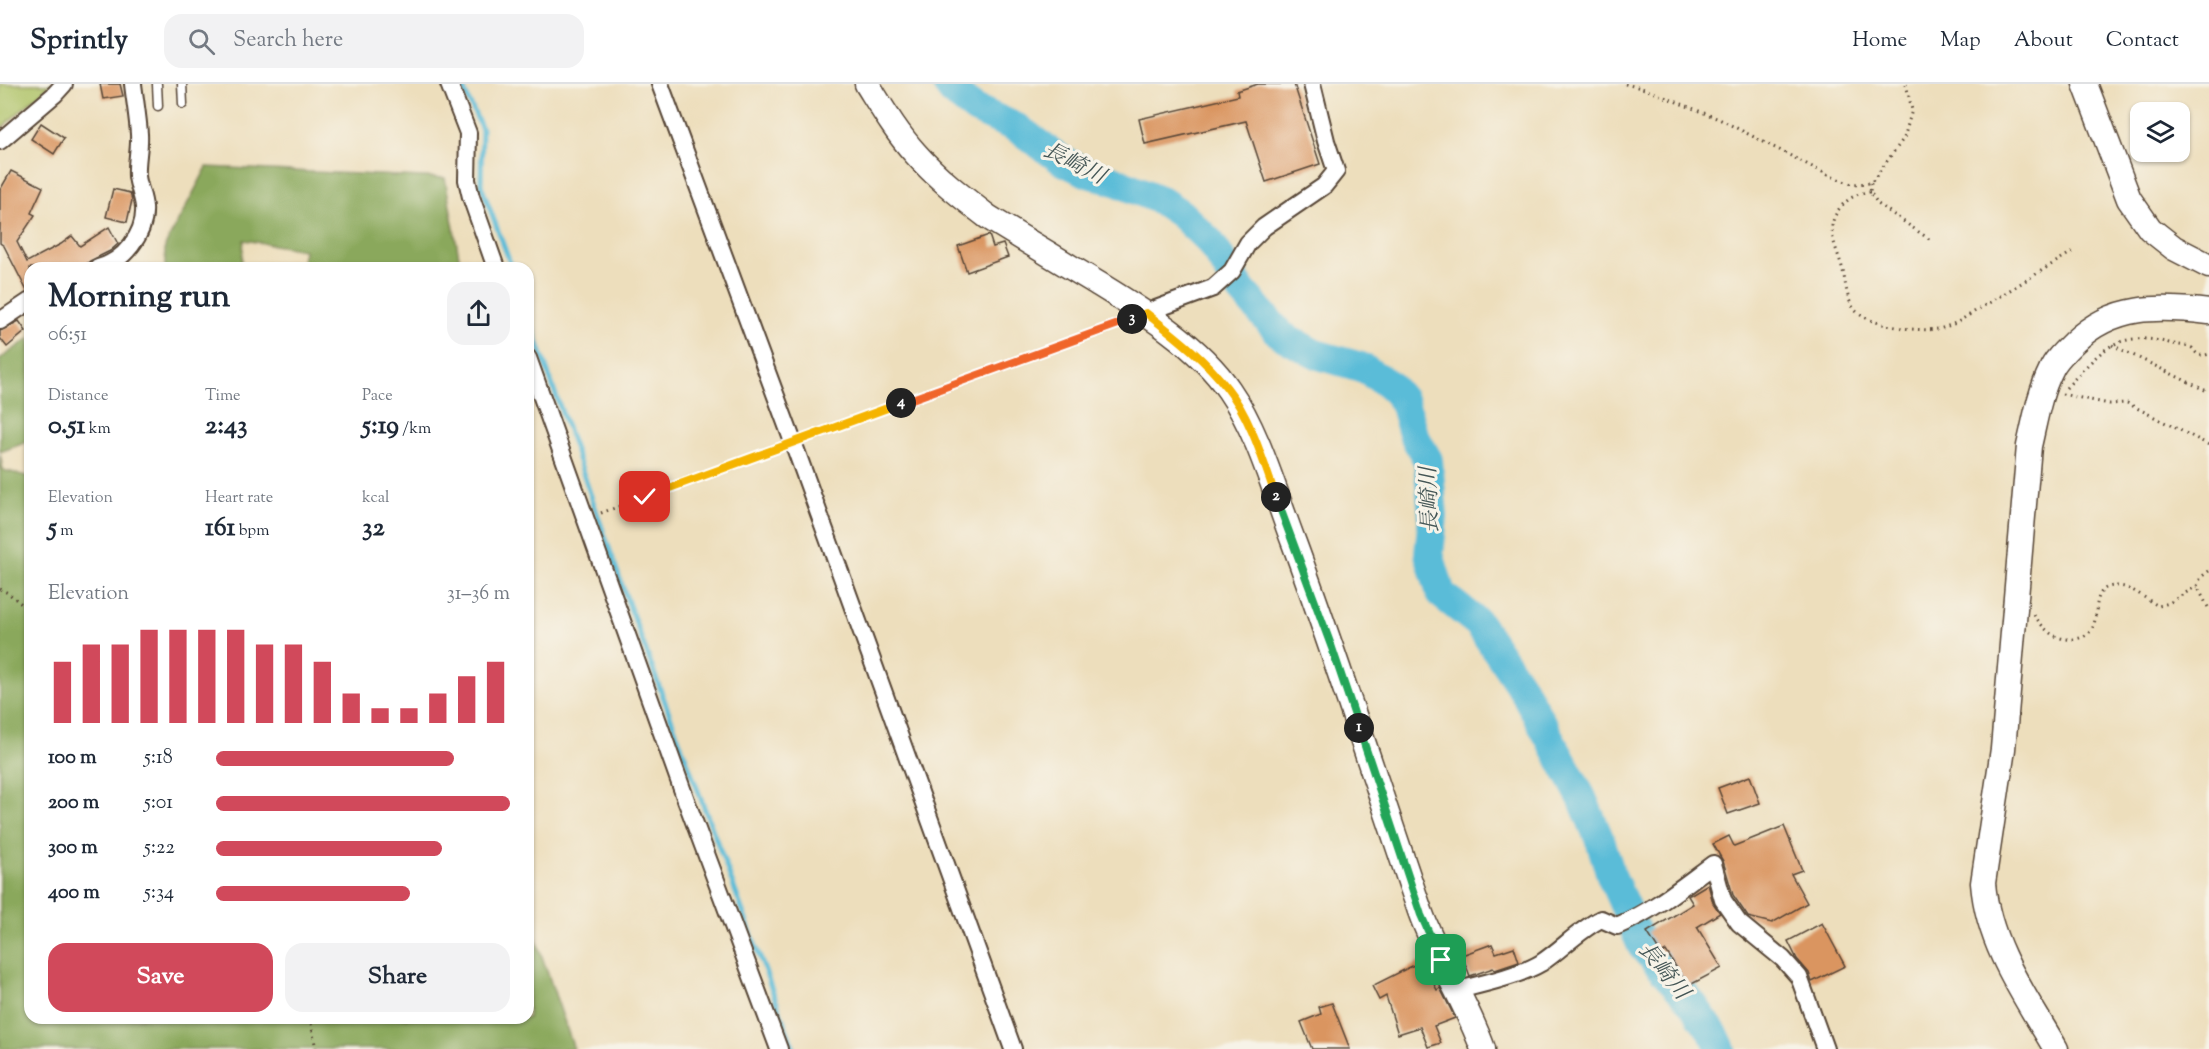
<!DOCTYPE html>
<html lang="en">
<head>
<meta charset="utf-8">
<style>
  body { margin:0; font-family:"Sorts Mill Goudy","Noto Serif JP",serif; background:#f2f2f3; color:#1f2937; height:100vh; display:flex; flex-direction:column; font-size:22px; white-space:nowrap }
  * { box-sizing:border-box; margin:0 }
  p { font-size:20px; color:#747a83 }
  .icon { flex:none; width:33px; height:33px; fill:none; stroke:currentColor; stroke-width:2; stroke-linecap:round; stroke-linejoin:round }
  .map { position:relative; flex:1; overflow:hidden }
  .sheet { position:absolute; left:24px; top:178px; width:510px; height:762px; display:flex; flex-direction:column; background:#fff; border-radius:18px; box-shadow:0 2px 4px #0004 }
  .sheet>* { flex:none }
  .controls { position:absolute; left:2130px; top:18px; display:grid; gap:12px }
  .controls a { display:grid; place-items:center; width:60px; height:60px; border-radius:12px; background:#fff; box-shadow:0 2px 4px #0004; font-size:30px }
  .pin { position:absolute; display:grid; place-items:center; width:51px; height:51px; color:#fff; margin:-26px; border-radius:12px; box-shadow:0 3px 9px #0006 }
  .km { position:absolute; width:30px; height:30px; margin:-15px; border-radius:50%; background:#222; color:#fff; font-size:16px; line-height:30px; text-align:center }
  .round { display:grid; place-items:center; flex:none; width:63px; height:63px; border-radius:18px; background:#f2f2f3 }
  .head { display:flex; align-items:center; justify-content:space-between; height:102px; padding:0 24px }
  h1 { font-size:33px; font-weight:800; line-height:45px }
  .stats { display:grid; grid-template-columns:repeat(3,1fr); gap:9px; height:102px; padding:6px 24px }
  .stats div { display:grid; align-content:center }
  .stats b { font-size:26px; font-weight:800 }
  .stats small { font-size:16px; font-weight:400 }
  .stats p { font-size:16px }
  .chart { height:168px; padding:12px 24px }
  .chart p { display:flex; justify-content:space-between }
  .chart svg { width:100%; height:108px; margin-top:6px; stroke:#d1495b; stroke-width:6 }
  .action { display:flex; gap:12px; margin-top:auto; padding:12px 24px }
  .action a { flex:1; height:69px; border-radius:18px; background:#d1495b; color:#fff; font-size:24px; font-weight:800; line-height:69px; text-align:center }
  .action a+a { background:#f2f2f3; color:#1f2937 }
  ul { padding:0 24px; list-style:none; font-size:20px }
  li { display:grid; grid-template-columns:96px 72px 1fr; align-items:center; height:45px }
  li i { height:15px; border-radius:8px; background:#d1495b }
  header { display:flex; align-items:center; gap:36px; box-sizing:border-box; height:84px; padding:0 30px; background:#fff; border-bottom:2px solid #e0e1e3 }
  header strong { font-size:28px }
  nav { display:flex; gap:33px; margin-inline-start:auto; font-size:21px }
  .search { width:420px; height:54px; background:#f2f2f3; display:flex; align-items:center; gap:15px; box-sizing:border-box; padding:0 21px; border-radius:18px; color:#747a83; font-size:22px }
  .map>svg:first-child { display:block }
</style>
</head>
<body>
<header>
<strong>Sprintly</strong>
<div class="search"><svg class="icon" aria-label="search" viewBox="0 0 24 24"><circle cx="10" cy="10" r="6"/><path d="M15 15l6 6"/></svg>Search here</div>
<nav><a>Home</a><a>Map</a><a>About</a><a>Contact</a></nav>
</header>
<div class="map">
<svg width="2209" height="965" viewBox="0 0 2209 965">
  <rect width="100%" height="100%" fill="#f7f3e8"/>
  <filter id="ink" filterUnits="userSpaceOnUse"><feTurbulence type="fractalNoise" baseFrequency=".0167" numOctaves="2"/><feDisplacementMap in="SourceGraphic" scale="12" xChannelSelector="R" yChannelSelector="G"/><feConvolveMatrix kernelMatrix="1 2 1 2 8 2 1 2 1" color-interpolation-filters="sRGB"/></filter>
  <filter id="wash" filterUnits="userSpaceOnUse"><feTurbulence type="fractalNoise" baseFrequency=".008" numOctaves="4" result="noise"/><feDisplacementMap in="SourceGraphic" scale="24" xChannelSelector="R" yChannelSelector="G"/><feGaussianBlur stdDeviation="1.35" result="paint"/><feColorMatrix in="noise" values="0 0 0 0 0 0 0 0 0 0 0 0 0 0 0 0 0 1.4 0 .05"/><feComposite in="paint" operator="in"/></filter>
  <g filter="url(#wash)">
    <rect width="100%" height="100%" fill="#eddebc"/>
    <path fill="#aec266" stroke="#747642" stroke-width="1.5" d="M 0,0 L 51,0 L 0,45 Z"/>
    <g fill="#8aa85b" stroke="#62693c" stroke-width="1.5">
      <path d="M 207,83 L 445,94 L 461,184 L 301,184 L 304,166 L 244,156 L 241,184 L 165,184 L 165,162 Z"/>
      <path d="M 30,254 L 30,357 L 0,368 L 0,275 Z"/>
      <path d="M 0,370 L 3,386 L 30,393 L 30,934 L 528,934 L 528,832 L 574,965 L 0,965 Z"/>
    </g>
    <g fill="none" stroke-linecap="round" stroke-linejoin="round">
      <g stroke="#5abcd8" stroke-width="5">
        <path d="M 461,0 L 482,45 L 481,101 L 512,184"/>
        <path d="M 528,231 L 629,521 L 794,965"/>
      </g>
      <path stroke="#5abcd8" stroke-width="30" d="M 947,0 L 953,8 L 975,25 L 1017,44 L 1063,77 L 1088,89 L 1115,97 L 1160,116 L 1181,130 L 1210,158 L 1242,207 L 1281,251 L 1315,270 L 1361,283 L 1390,301 L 1404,318 L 1413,350 L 1428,376 L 1433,432 L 1429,470 L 1441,510 L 1479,540 L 1525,609 L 1582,714 L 1601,759 L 1611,791 L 1642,862 L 1692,919 L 1715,952 L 1721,965"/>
    </g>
    <g id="blocks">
      <g fill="#da9561">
        <path d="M 100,0 L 120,0 L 123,12 L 103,15 Z"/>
        <path d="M 1258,0 L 1294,0 L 1320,80 L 1266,98 L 1246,37 L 1145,60 L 1139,35 L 1238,12 L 1237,7 Z"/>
        <path d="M 41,39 L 64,54 L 54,70 L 31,55 Z"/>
        <path d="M 11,87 L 43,103 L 31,129 L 35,131 L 17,158 L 27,178 L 61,160 L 72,152 L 80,162 L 109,143 L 118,160 L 110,167 L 90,177 L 82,184 L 30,184 L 30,207 L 27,207 L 4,162 L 0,159 L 0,106 Z"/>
        <path d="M 113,105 L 130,109 L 132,116 L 127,138 L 106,133 Z"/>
        <path d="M 989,151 L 993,163 L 1003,160 L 1008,173 L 967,188 L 958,162 Z"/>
        <path d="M 19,237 L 26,247 L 7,263 L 0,254 L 0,247 Z"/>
        <path d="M 1750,692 L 1760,719 L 1728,730 L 1718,704 Z"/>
        <path d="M 1784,742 L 1802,786 L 1791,790 L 1807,819 L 1772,839 L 1748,833 L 1733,811 L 1723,777 L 1713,760 L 1729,752 L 1734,762 Z"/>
        <path d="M 1708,800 L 1713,819 L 1720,829 L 1697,843 L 1722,884 L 1688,902 L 1666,867 L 1661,870 L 1647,848 L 1693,820 L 1688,812 Z"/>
        <path d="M 1822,839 L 1845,882 L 1812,898 L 1809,889 L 1797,875 L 1788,857 Z"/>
        <path d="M 1492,860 L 1496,869 L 1514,863 L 1519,878 L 1495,886 L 1493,884 L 1470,892 L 1462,871 Z"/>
        <path d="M 1422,877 L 1437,906 L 1440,904 L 1455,934 L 1434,942 L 1441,959 L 1428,963 L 1420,943 L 1398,950 L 1386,912 L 1379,916 L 1372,902 Z"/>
        <path d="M 1332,919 L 1350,965 L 1312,965 L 1301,938 L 1321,930 L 1319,923 Z"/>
      </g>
    </g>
  </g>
  <g filter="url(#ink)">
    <use href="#blocks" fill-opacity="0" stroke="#564536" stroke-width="1.5"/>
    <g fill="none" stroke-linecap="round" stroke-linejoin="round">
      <g stroke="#564536" stroke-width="11">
        <g id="lane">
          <path d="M 157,0 L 158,22"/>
          <path d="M 182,0 L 183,20"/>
        </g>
      </g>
      <g stroke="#564536" stroke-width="20">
        <g id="street">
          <path d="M 449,0 L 468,49 L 467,96 L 471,113 L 496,184"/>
          <path d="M 660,0 L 793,358 L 1013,965"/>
          <path d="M 0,57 L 54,11 L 64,0"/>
          <path d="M 98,184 C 123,178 146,150 144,123 C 143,112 138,102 137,92 C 136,78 140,64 139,50 C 138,34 135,17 133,0"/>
          <path d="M 1145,229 L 1213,204 L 1232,187 L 1248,159 L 1264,143 L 1324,102 L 1336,87 L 1326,57 L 1312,0"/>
          <path d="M 0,237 L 30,217"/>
          <path d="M 528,274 L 686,716 L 779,965"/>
          <path d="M 1458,906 C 1482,900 1521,891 1541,879 C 1562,865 1579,846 1601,835 L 1617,842 C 1653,827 1682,803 1713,780 L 1723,816 L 1739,839 L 1783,875 L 1799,893 L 1825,965"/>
        </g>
      </g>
      <g stroke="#564536" stroke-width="27">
        <g id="secondary">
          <path d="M 867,0 C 882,24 896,48 915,69 C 936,93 962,113 988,133 C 1022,154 1057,175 1092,196 C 1139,225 1197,259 1229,306 C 1259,349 1275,410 1294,459 C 1339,581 1378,705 1420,827 C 1437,875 1466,917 1483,965"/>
          <path d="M 2085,0 L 2129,115 L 2150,145 L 2174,164 L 2209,182"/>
          <path d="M 2056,965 C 2025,912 1988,861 1983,799 L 2003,665 L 2029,362 C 2035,337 2039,310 2051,286 C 2055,276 2066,266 2074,258 C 2114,220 2158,222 2209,228"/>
        </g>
      </g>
      <g stroke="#564536" stroke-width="3" stroke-dasharray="1.5 4.5" stroke-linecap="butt">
        <path d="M 1625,0 L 1645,5 L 1719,35 L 1830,92 L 1852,100 L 1871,99 L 1904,54 L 1912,26 L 1906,0"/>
        <path d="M 1871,99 L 1870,108 L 1878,120 L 1932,157"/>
        <path d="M 1870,108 C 1853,108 1834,124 1832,142 C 1831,157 1840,173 1843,187 C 1846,200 1846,215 1855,226 C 1868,242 1919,248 1938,245 C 1944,244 1950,241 1956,239 L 2072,168"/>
        <path d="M 288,184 L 289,178"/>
        <path d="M 2112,261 L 2209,308"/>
        <path d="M 2066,304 C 2101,267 2115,245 2169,259 C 2177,261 2184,261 2192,264 C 2197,271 2200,273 2209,270"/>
        <path d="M 2062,310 L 2109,320 L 2127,319 L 2209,361"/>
        <path d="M 806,353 L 1125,238"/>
        <path d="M 601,429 L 778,364"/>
        <path d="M 2209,487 L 2201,493 L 2197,502 L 2209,525"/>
        <path d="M 0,505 L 8,509 L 30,527"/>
        <path d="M 2034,531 C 2039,538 2045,546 2053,551 C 2064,557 2084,558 2092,545 C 2100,531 2090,501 2117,502 C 2132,502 2146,516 2159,522 L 2169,519 L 2197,502"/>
        <path d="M 310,934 L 316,965"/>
      </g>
      <use href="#lane" stroke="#fff" stroke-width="8"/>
      <use href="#street" stroke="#fff" stroke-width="16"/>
      <use href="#secondary" stroke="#fff" stroke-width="24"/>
    </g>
  </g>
  <g fill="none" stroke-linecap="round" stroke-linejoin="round" filter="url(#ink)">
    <g stroke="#fff" stroke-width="12">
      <path id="split-1" d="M 1359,644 L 1421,831 L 1441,876"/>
    </g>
    <g stroke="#fff" stroke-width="12">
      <path id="split-2" d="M 1276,413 L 1332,564 L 1359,644"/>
    </g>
    <g stroke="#fff" stroke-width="12">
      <path id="split-3" d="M 1132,235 L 1146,229 C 1175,252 1204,274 1227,304 C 1251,334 1263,377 1276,413"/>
    </g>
    <g stroke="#fff" stroke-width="12">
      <path id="split-4" d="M 901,319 L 1132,235"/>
    </g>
    <g stroke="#fff" stroke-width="12">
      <path id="split-5" d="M 645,413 L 901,319"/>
    </g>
    <use href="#split-1" stroke="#22a559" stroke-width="8"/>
    <use href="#split-2" stroke="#22a559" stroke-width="8"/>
    <use href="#split-3" stroke="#f5b400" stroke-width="8"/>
    <use href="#split-4" stroke="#f0652b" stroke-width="8"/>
    <use href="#split-5" stroke="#f5b400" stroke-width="8"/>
  </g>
  <g text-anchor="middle" stroke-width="6" stroke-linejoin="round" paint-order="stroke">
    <g font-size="22" font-style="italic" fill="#445656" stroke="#f7f3e8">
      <text transform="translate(1075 78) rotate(27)" y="8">長崎川</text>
      <text transform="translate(1428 416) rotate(-92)" y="8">長崎川</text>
      <text transform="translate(1665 886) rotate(51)" y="8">長崎川</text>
    </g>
  </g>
</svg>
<div class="controls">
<a><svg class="icon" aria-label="layers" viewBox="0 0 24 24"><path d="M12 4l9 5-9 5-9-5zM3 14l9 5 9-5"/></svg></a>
</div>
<div class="pin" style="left:1441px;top:876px;background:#1e9e55"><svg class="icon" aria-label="arrive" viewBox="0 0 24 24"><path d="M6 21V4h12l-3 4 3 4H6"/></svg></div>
<div class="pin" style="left:645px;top:413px;background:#d93025"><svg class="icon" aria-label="check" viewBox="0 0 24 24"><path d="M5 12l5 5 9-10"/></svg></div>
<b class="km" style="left:1359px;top:644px">1</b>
<b class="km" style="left:1276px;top:413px">2</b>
<b class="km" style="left:1132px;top:235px">3</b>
<b class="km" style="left:901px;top:319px">4</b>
<section class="sheet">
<div class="head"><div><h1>Morning run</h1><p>06:51</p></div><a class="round"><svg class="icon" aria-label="share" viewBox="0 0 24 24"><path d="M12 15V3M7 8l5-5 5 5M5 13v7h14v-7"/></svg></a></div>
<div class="stats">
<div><p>Distance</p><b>0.51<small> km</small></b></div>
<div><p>Time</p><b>2:43</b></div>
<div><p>Pace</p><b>5:19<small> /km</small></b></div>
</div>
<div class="stats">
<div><p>Elevation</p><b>5<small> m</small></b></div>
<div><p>Heart rate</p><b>161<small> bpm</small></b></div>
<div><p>kcal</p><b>32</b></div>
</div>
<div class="chart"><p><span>Elevation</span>31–36 m</p>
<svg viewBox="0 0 160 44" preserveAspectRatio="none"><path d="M5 44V19M15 44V12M25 44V12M35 44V6M45 44V6M55 44V6M65 44V6M75 44V12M85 44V12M95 44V19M105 44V32M115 44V38M125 44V38M135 44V32M145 44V25M155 44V19"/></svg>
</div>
<ul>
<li><b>100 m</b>5:18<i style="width:81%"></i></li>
<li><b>200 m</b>5:01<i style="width:100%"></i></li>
<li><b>300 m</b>5:22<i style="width:77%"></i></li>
<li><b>400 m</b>5:34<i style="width:66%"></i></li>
</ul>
<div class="action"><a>Save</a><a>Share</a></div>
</section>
</div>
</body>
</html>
